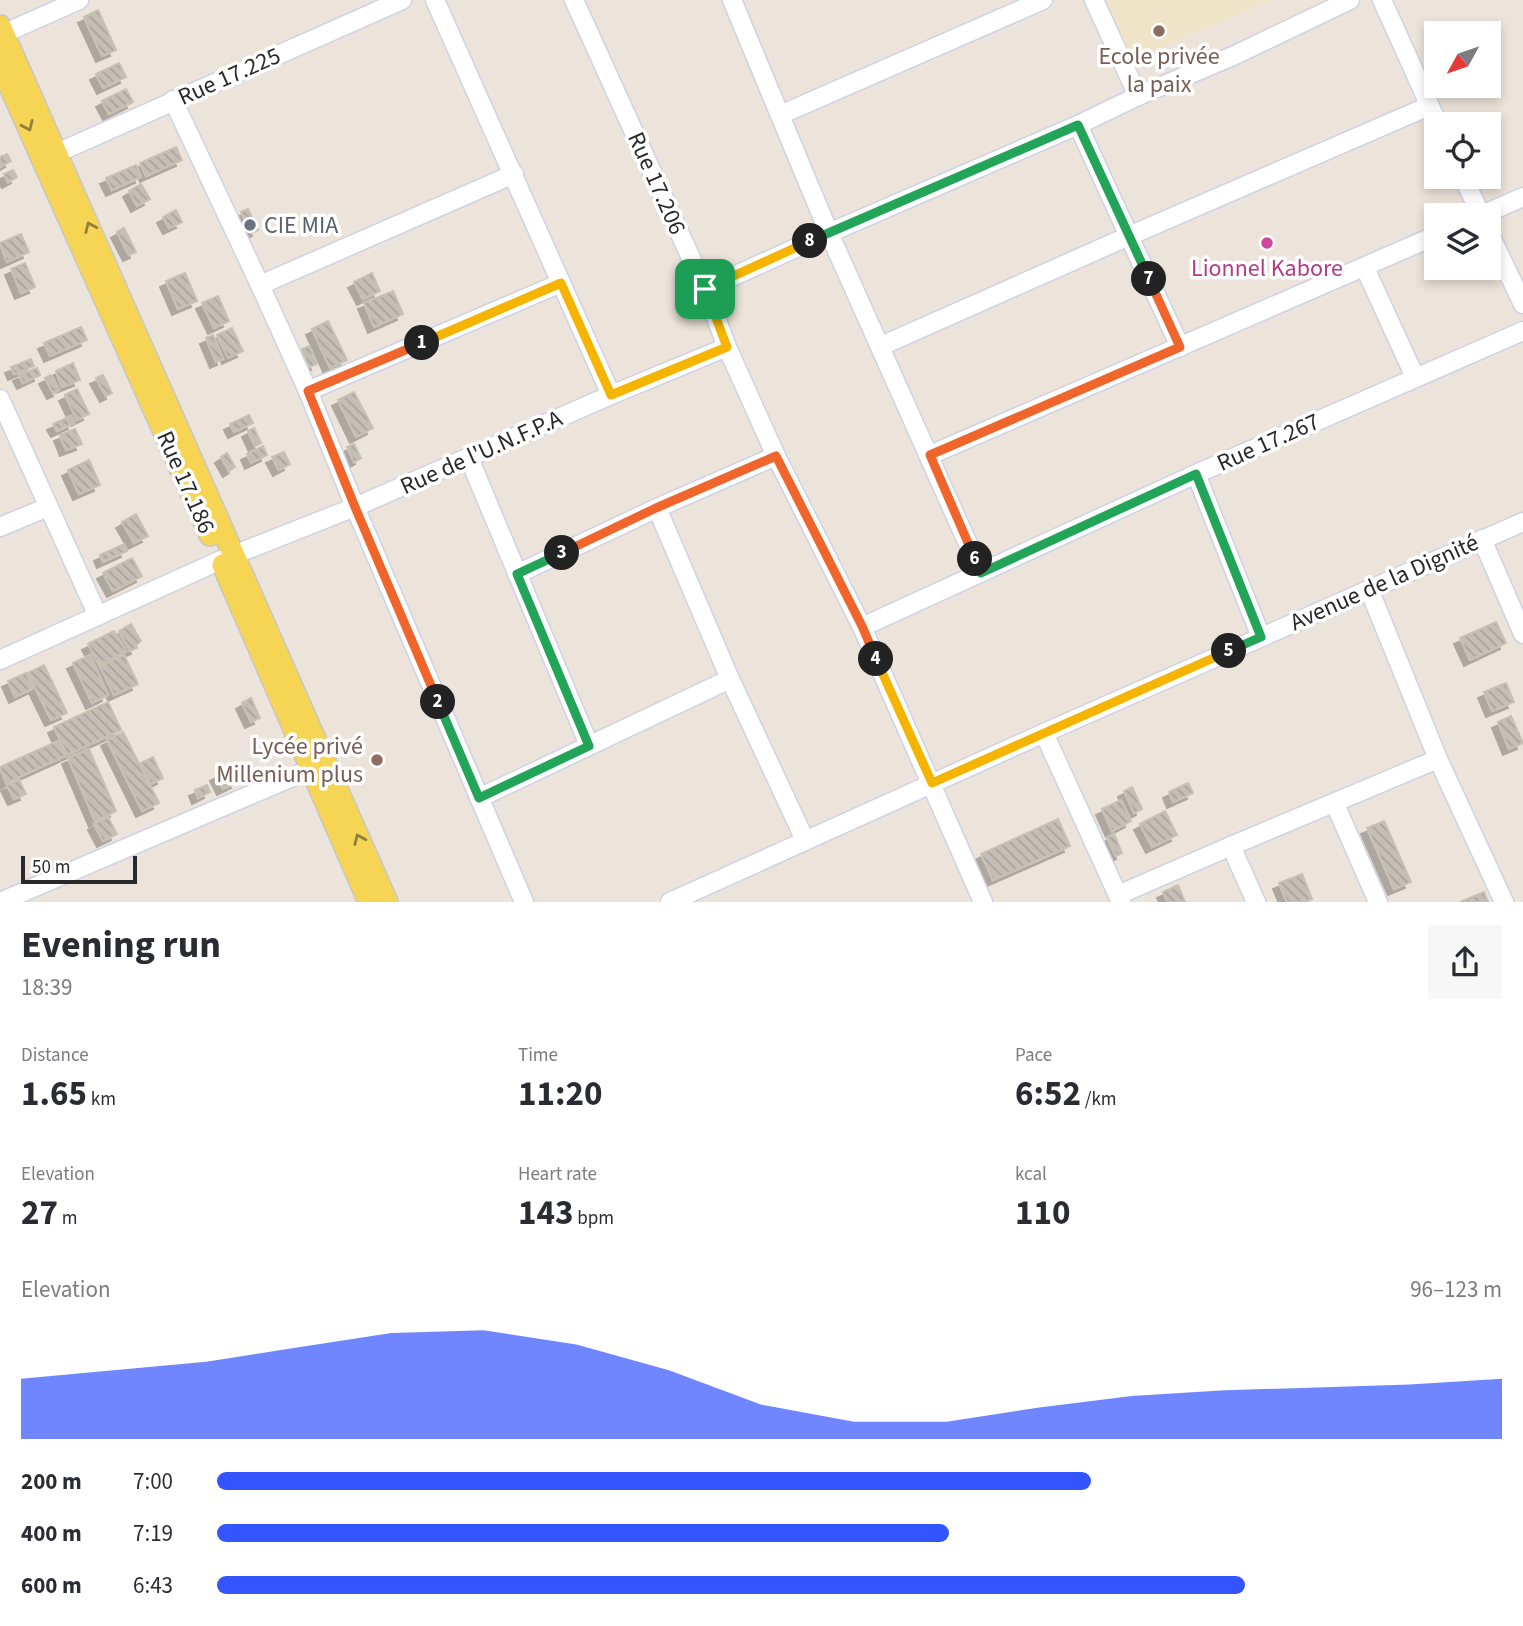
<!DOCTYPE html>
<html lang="en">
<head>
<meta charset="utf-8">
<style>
  body { margin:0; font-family:"Source Sans 3",sans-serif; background:#f7f7f7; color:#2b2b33; height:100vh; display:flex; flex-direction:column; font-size:26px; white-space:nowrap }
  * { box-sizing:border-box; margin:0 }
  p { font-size:23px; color:#7c7c81 }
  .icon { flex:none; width:38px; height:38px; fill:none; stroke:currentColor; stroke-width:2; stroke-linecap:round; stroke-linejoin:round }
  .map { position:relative; height:902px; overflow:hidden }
  .details { display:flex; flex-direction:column; background:#fff; flex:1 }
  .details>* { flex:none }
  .needle { width:46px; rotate:230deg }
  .tools { position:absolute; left:1424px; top:21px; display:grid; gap:14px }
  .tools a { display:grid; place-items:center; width:77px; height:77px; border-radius:0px; background:#fff; box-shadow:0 4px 10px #0003; font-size:35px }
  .scale { position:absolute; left:21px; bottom:18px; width:116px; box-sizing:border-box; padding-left:7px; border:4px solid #292929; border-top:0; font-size:19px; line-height:24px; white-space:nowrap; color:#292929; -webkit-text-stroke:5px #fff; paint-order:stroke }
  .pin { position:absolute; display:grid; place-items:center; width:60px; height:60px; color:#fff; margin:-30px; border-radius:14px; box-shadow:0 4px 10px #0006 }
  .km { position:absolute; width:35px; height:35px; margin:-18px; border-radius:50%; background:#222; color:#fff; font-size:19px; line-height:35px; text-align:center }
  .round { display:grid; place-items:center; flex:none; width:74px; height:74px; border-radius:0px; background:#f7f7f7 }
  .summary { display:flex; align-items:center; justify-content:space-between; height:119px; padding:0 21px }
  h1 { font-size:38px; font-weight:700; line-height:52px }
  .figures { display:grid; grid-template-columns:repeat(3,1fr); gap:10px; height:119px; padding:7px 21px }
  .figures div { display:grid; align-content:center }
  .figures b { font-size:35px; font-weight:700 }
  .figures small { font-size:19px; font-weight:400 }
  .figures p { font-size:19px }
  .chart { height:196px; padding:14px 21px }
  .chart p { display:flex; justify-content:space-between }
  .chart svg { width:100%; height:126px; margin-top:7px; fill:#3454ff; opacity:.7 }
  ul { padding:0 21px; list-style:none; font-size:23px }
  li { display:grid; grid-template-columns:112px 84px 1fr; align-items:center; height:52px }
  li i { height:18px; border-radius:9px; background:#3454ff }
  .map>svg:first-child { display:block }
</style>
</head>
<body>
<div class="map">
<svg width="1523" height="902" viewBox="0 0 1523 902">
  <defs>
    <pattern id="building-back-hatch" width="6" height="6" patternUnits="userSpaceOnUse" patternTransform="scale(1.75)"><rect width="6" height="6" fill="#c4beb6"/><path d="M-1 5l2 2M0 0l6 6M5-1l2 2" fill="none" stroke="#a8a39c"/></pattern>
    <filter id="shadow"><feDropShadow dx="-6" dy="6" stdDeviation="0" flood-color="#0004"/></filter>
  </defs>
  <rect width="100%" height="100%" fill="#ece4da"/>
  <path fill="#efe3c8" d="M 1104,0 L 1270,0 L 1131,61 Z"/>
  <g fill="url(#building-back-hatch)" stroke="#c7c1b3" stroke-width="2" filter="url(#shadow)">
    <path d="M 98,10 L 116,50 L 102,56 L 84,17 Z"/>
    <path d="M 119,63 L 126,77 L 103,88 L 96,74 Z"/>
    <path d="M 126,89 L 133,102 L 109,114 L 102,101 Z"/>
    <path d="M 176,147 L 182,160 L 146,176 L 140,163 Z"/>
    <path d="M 7,154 L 11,161 L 0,167 L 0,157 Z"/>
    <path d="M 136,165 L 141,177 L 112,190 L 106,178 Z"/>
    <path d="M 13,170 L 17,177 L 8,182 L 4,174 Z"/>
    <path d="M 141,184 L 150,199 L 137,206 L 129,191 Z"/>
    <path d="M 248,209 L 258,230 L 251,233 L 241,212 Z"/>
    <path d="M 176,210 L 182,222 L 169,228 L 163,217 Z"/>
    <path d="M 124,228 L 136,252 L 129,255 L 117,232 Z"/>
    <path d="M 21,234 L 29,252 L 7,262 L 0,243 Z"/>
    <path d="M 25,263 L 35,287 L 21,293 L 11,269 Z"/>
    <path d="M 185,273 L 197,301 L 178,309 L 166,281 Z"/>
    <path d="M 372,273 L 380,291 L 363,299 L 354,282 Z"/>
    <path d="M 393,291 L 403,314 L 374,327 L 364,303 Z"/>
    <path d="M 218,296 L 229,321 L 214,328 L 202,303 Z"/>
    <path d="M 328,321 L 347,360 L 330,368 L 312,329 Z"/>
    <path d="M 81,327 L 87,340 L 50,356 L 44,343 Z"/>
    <path d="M 232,328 L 243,351 L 228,358 L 217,335 Z"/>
    <path d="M 213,335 L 223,359 L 216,362 L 206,338 Z"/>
    <path d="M 309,346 L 317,364 L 309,367 L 302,349 Z"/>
    <path d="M 31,359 L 34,366 L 14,374 L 11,367 Z"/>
    <path d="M 73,363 L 80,380 L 62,387 L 56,371 Z"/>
    <path d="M 37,368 L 40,375 L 23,383 L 19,375 Z"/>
    <path d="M 51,375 L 59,390 L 53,393 L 45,378 Z"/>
    <path d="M 103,375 L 112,393 L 106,396 L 96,378 Z"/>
    <path d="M 77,389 L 89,414 L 77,420 L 65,395 Z"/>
    <path d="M 354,392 L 373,428 L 356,437 L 338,400 Z"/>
    <path d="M 249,415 L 253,423 L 234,432 L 230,424 Z"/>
    <path d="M 71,416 L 74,423 L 57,431 L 53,424 Z"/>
    <path d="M 254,428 L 261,443 L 255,446 L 248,431 Z"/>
    <path d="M 75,429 L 82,444 L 66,450 L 60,435 Z"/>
    <path d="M 354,444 L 361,458 L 354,462 L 347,447 Z"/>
    <path d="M 263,446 L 267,455 L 251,463 L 247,454 Z"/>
    <path d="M 284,452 L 290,464 L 279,470 L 272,457 Z"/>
    <path d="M 227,453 L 235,467 L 229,471 L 221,457 Z"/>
    <path d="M 89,460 L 100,485 L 79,494 L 68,470 Z"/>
    <path d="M 136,514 L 148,536 L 134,543 L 122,522 Z"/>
    <path d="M 124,544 L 127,551 L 103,562 L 100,555 Z"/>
    <path d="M 132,558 L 142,576 L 113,591 L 103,573 Z"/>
    <path d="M 1496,622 L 1506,643 L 1470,660 L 1460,638 Z"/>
    <path d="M 131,624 L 141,641 L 136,645 L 137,648 L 130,651 L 119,631 Z"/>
    <path d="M 114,631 L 126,651 L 99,665 L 88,644 Z"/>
    <path d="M 90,655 L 108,695 L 92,703 L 73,663 Z"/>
    <path d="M 124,655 L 138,684 L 114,695 L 100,666 Z"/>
    <path d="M 44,665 L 67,713 L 51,720 L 28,673 Z"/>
    <path d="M 26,673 L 33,688 L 15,697 L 8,681 Z"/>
    <path d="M 1506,683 L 1514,702 L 1492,711 L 1484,692 Z"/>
    <path d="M 251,698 L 260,718 L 251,722 L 242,703 Z"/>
    <path d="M 108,702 L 121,730 L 67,755 L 54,727 Z"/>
    <path d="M 1511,716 L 1523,743 L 1509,749 L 1498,722 Z"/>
    <path d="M 123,732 L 159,803 L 142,811 L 107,740 Z"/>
    <path d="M 58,741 L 65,756 L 6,783 L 0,767 Z"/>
    <path d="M 89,749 L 116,811 L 95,821 L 68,758 Z"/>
    <path d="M 153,757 L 163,778 L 151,784 L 141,763 Z"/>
    <path d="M 230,768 L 237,782 L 223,789 L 216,775 Z"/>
    <path d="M 19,780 L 26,794 L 14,799 L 7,785 Z"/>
    <path d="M 1188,783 L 1193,793 L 1173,802 L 1169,792 Z"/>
    <path d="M 207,785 L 210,792 L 198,798 L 195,790 Z"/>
    <path d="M 1132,787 L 1142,809 L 1134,813 L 1124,791 Z"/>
    <path d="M 1121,800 L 1131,821 L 1112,831 L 1102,809 Z"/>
    <path d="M 1165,811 L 1177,835 L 1152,847 L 1140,824 Z"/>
    <path d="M 108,817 L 117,834 L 103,841 L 94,824 Z"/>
    <path d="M 1058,819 L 1070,846 L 993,880 L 981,854 Z"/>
    <path d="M 1384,821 L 1411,882 L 1394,889 L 1367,828 Z"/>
    <path d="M 1114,834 L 1122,853 L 1116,856 L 1107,838 Z"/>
    <path d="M 1302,874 L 1312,899 L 1305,902 L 1287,902 L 1279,883 Z"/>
    <path d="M 1178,885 L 1185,902 L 1168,902 L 1163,892 Z"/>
    <path d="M 1484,892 L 1488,902 L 1460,902 Z"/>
  </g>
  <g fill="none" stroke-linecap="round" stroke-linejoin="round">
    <g stroke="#cfd2e3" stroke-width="21">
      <g id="minor">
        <path d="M 435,0 L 611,395"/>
        <path d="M 574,0 L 705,289 L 727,347 L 776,456 L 862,627 L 983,902"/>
        <path d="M 732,0 L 829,233 L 981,573"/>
        <path d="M 1094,0 L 1138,96"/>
        <path d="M 1382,0 L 1438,124"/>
        <path d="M 3,34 L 79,0"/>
        <path d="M 173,100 L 260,285 L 308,391 L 355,507 L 524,902"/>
        <path d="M 780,115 L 1043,0"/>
        <path d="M 1078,125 L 1180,347"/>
        <path d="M 57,153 L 402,0"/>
        <path d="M 1463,177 L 1481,215"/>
        <path d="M 1482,215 L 1523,197"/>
        <path d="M 1489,233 L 1523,304"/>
        <path d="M 1365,268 L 1415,377"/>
        <path d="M 260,285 L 514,174"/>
        <path d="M 705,289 L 829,233 L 1078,125 L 1138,96 L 1233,56 L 1350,0"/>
        <path d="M 881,346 L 1129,236 L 1429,106"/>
        <path d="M 308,391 L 561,283"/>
        <path d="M 0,399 L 98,616"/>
        <path d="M 930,455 L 1437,235"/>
        <path d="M 469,458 L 589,745"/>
        <path d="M 1196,474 L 1261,637"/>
        <path d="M 657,508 L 730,679 L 805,840"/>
        <path d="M 0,527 L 48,507"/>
        <path d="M 1482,539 L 1523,634"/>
        <path d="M 517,574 L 657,508 L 776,456"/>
        <path d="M 1369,589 L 1438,759 L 1504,902"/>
        <path d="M 862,627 L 1196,474 L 1523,331"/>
        <path d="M 0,660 L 221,560 L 355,507 L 611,395 L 727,347"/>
        <path d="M 1044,733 L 1121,902"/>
        <path d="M 479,798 L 730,679"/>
        <path d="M 1335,804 L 1378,902"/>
        <path d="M 1231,846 L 1256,902"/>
        <path d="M 1118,895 L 1231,846 L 1438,759"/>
        <path d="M 0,902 L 311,769"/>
        <path d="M 670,902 L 1044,733 L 1523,522"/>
      </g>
    </g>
    <g stroke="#c7c7c7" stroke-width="24">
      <g id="major">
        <path d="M 0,26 L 387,902"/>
        <path d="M 0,64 L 210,535"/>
        <path d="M 223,565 L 369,902"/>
      </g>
    </g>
    <use href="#minor" stroke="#fff" stroke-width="18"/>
    <use href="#major" stroke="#f7d554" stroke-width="21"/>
  </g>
  <defs><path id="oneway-chevron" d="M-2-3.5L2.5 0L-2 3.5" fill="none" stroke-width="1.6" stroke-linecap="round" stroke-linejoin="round" transform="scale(1.75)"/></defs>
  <g stroke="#907f3e">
    <use href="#oneway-chevron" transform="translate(28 126) rotate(66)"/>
    <use href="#oneway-chevron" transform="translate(90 227) rotate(-114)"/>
    <use href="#oneway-chevron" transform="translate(359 839) rotate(-114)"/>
  </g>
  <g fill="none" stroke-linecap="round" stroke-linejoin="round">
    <g stroke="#fff" stroke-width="14">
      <path id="split-1" d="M 422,343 L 561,283 L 611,395 L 727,347 L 705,289"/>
    </g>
    <g stroke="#fff" stroke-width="14">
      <path id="split-2" d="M 422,343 L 308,391 L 355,507 L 438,702"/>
    </g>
    <g stroke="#fff" stroke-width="14">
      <path id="split-3" d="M 438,702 L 479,798 L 589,746 L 517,574 L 562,553"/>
    </g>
    <g stroke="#fff" stroke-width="14">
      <path id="split-4" d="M 562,553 L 656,508 L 776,456 L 862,626 L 876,659"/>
    </g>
    <g stroke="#fff" stroke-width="14">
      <path id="split-5" d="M 876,659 L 932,783 L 1229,651"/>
    </g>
    <g stroke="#fff" stroke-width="14">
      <path id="split-6" d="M 975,559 L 981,573 L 1196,474 L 1261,637 L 1229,651"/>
    </g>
    <g stroke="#fff" stroke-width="14">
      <path id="split-7" d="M 975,559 L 930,455 L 1180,347 L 1149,279"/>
    </g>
    <g stroke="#fff" stroke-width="14">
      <path id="split-8" d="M 810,241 L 1078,125 L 1149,279"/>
    </g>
    <g stroke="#fff" stroke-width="14">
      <path id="split-9" d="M 705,289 L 810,241"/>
    </g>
    <use href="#split-1" stroke="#f5b400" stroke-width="9"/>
    <use href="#split-2" stroke="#f0652b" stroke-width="9"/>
    <use href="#split-3" stroke="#22a559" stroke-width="9"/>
    <use href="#split-4" stroke="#f0652b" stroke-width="9"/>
    <use href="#split-5" stroke="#f5b400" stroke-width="9"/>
    <use href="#split-6" stroke="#22a559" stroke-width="9"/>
    <use href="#split-7" stroke="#f0652b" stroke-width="9"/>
    <use href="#split-8" stroke="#22a559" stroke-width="9"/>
    <use href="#split-9" stroke="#f5b400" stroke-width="9"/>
  </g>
  <g fill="#8d6e63" stroke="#fff" stroke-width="2.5">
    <circle cx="1159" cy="31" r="7"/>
    <circle cx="377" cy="760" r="7"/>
  </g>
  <circle fill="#6b7280" stroke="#fff" stroke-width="2.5" cx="250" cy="225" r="7"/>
  <circle fill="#d1479c" stroke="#fff" stroke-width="2.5" cx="1267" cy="243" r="7"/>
  <g text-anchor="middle" stroke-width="7" stroke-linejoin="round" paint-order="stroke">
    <g font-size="24" fill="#785e54" stroke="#fff">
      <text x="1159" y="64">Ecole privée<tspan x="1159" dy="28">la paix</tspan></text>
      <text x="363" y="754" text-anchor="end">Lycée privé<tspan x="363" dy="28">Millenium plus</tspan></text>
    </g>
    <g font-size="24" fill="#292929" stroke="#fff">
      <text transform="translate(229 76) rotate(-24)" y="8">Rue 17.225</text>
      <text transform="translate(657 183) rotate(66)" y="8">Rue 17.206</text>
      <text transform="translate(1268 442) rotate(-24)" y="8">Rue 17.267</text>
      <text transform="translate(481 452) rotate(-24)" y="8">Rue de l'U.N.F.P.A</text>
      <text transform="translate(186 482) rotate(66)" y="8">Rue 17.186</text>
      <text transform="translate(1384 582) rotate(-24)" y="8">Avenue de la Dignité</text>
    </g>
    <g font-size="24" fill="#5b616d" stroke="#fff" text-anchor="start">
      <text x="264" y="233">CIE MIA</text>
    </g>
    <g font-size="24" fill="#b23c85" stroke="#fff">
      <text x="1267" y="276">Lionnel Kabore</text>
    </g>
  </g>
</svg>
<div class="tools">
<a><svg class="needle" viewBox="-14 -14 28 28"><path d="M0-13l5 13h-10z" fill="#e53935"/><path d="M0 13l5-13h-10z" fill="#7c7c81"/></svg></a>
<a><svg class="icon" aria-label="locate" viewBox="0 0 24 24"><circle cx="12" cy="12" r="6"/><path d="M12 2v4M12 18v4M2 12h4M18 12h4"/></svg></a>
<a><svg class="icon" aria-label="layers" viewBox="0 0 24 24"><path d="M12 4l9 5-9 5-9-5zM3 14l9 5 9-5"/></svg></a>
</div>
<div class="scale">50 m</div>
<div class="pin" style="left:705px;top:289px;background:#1e9e55"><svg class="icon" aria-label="arrive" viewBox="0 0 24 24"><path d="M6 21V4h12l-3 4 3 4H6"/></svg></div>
<b class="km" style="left:422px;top:343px">1</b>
<b class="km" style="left:438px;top:702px">2</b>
<b class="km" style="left:562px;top:553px">3</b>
<b class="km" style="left:876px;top:659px">4</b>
<b class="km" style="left:1229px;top:651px">5</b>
<b class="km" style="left:975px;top:559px">6</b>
<b class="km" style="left:1149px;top:279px">7</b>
<b class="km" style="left:810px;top:241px">8</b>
</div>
<section class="details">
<div class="summary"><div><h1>Evening run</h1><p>18:39</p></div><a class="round"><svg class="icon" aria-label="share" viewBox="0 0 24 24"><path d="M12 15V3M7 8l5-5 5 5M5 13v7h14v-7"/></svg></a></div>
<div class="figures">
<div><p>Distance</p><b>1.65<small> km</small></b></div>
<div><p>Time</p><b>11:20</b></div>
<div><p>Pace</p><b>6:52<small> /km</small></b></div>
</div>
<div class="figures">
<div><p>Elevation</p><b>27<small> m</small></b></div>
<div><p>Heart rate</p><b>143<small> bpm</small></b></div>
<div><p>kcal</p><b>110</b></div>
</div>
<div class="chart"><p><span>Elevation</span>96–123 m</p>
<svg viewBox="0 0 160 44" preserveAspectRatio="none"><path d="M0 44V23L10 20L20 17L30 12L40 7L50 6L60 11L70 20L80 32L90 38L100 38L110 33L120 29L130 27L140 26L150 25L160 23V44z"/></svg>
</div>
<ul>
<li><b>200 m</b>7:00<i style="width:68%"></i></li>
<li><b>400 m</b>7:19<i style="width:57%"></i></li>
<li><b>600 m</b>6:43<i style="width:80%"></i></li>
</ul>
</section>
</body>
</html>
